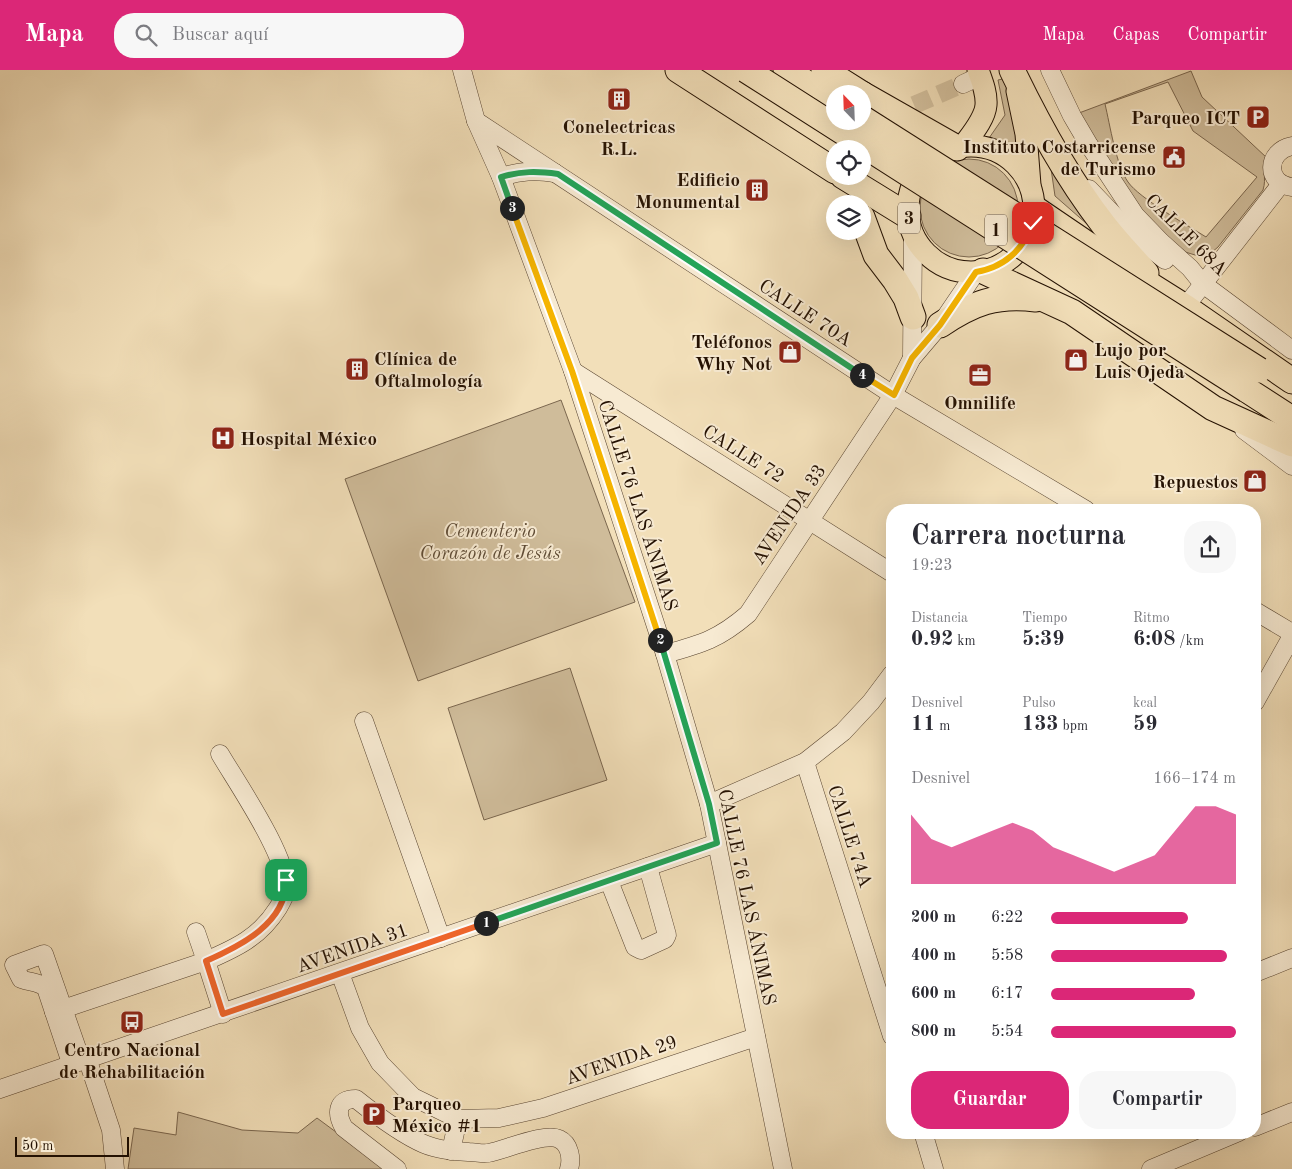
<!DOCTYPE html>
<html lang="es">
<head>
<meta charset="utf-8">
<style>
  body { margin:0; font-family:"Old Standard TT",serif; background:#f7f7f7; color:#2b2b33; height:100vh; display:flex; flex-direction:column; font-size:19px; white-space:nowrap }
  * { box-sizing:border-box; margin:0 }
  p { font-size:16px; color:#7c7c81 }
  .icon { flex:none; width:28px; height:28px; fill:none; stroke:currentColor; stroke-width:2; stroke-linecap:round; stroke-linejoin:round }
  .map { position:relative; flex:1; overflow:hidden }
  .details { position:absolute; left:886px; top:434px; width:375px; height:635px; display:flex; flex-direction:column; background:#fff; border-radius:20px; box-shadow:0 5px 20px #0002 }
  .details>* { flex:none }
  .needle { width:32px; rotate:337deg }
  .buttons { position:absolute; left:826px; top:15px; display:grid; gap:10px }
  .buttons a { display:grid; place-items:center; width:45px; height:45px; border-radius:50%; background:#fff; box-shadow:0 5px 20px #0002; font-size:25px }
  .scale { position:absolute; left:15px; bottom:12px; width:114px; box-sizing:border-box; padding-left:5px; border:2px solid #241102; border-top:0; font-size:14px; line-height:18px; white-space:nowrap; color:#241102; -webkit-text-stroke:4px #f7ead2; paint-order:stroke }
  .pin { position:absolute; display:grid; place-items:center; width:42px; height:42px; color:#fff; margin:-21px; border-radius:10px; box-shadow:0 2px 8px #0006 }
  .km { position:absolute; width:25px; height:25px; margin:-12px; border-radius:50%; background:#222; color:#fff; font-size:14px; line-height:25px; text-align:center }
  .round { display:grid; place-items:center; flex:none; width:52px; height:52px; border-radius:20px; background:#f7f7f7 }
  .head { display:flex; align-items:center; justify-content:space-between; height:85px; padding:0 25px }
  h1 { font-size:28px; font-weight:600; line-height:38px }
  .stats { display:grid; grid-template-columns:repeat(3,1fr); gap:8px; height:85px; padding:5px 25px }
  .stats div { display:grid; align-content:center }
  .stats b { font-size:21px; font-weight:600 }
  .stats small { font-size:14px; font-weight:400 }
  .stats p { font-size:14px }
  .chart { height:140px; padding:10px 25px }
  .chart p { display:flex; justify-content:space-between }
  .chart svg { width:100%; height:90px; margin-top:5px; fill:#db2777; opacity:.7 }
  .button { display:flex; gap:10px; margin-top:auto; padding:10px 25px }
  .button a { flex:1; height:58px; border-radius:20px; background:#db2777; color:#fff; font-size:20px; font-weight:600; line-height:58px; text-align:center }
  .button a+a { background:#f7f7f7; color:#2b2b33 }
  ul { padding:0 25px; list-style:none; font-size:16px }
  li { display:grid; grid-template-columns:80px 60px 1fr; align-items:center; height:38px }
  li i { height:12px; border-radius:6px; background:#db2777 }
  header { display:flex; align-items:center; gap:30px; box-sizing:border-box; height:70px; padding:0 25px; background:#db2777; color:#fff }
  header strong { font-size:24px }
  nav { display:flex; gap:28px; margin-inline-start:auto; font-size:18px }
  .search { width:350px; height:45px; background:#f7f7f7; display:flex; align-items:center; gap:12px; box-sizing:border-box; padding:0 18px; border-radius:20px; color:#7c7c81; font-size:19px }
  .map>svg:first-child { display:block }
</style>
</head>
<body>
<header>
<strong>Mapa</strong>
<div class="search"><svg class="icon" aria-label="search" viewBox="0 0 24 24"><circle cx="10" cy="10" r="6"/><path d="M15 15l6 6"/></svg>Buscar aquí</div>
<nav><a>Mapa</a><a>Capas</a><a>Compartir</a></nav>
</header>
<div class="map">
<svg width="1292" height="1099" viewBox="0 0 1292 1099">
  <rect width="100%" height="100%" fill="#f2dfb9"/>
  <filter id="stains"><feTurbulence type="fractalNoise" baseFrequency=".004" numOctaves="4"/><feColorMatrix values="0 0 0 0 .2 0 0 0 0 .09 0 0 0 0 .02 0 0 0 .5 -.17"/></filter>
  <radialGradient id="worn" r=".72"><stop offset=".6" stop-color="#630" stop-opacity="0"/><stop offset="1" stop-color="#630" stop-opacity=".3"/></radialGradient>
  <g fill="#cfbc9a" stroke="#7a664e" fill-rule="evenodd">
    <path d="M 1191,1 L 1202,27 L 1267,88 C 1261,100 1267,108 1263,120 L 1218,177 L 1211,183 L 1195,185 L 1182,181 L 1142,140 L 1112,99 L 1079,43 ZM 1168,12 L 1193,61 L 1257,107 L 1206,167 C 1187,155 1139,128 1128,112 C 1116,95 1110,55 1105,34 Z"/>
    <path d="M 1007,8 L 1018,73 L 987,71 L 1005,45 L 998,10 Z"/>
    <path d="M 1048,78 L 1119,182 L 1055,126 Z"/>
    <circle cx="969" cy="138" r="49"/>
    <path d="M 561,330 L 635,532 L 418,611 L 345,409 Z"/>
    <path d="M 570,598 L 607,710 L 484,750 L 448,638 Z"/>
    <path d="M 178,1042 L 242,1060 L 298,1063 L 317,1048 L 386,1099 L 128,1099 L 134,1058 L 176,1065 Z"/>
  </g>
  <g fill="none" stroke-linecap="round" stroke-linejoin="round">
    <path stroke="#d3c09e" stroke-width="18" stroke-dasharray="18 9" stroke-linecap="butt" d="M 914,35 L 963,14"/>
    <g stroke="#584430" stroke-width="19">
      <g id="minor">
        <path d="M 462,0 L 476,51 L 501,107 L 573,301 L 665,584 L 709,734 L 783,1099"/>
        <path d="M 1050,0 L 1072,46 L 1089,75 L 1135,145 L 1161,172 L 1190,198 L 1203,214 L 1292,280"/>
        <path d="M 963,14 L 980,6"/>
        <path d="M 476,51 L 893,325 L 1086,440"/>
        <path d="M 501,107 C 520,101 535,100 555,103"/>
        <path d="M 1292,117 C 1265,114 1266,81 1292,76"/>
        <path d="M 1089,119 L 1131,163 L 1165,190"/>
        <path d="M 1185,237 L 1281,114"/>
        <path d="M 912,288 L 913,165"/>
        <path d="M 573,301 L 892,503"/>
        <path d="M 1244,360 L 1292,396"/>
        <path d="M 1255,541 L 1292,563"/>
        <path d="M 665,584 C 702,574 719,569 748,544 L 893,325 L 912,288 L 940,255 L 976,202"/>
        <path d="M 1255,632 L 1292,566"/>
        <path d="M 364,651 L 441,868"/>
        <path d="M 220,684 C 237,713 290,790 286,821 C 285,826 281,833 278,838 C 260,867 236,878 206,891 L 223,944"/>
        <path d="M 805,692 L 892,966"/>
        <path d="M 709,734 L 805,692 L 843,662 L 871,632 L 892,604"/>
        <path d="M 609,811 L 635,877 L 641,880 L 665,869 L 667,865 L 648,797"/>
        <path d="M 340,903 L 360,958 L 380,993 L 413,1027 L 458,1049 L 499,1048 L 543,1038 L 756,967"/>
        <path d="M 1255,903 L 1292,888"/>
        <path d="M 54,942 L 206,891 L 196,862"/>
        <path d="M 87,988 L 111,1060 L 115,1099"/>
        <path d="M 71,993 L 46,918 C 38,911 31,913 21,909 L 14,895 L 44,884 L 81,990"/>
        <path d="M 0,1019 L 717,773"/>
        <path d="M 1255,1057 L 1292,1042"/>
        <path d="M 923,1062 L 934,1099"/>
        <path d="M 451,1081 L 458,1049"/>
        <path d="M 397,1099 L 344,1058 C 336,1044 336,1029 356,1029 C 376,1045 401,1064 424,1074 C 438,1080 454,1081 469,1082 C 475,1082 482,1084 488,1083 C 505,1080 545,1062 559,1069 C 570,1074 572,1089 569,1099"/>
        <path d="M 1151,1099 L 1239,1062"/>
      </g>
    </g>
    <g stroke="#241102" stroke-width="23">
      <g id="major">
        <path d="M 1017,21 L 1026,64 L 1030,115"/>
        <path d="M 963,76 C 971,65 985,49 986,35 C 987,23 982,11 978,0"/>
        <circle cx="971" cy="139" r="63"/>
      </g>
    </g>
    <g stroke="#241102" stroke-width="27">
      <g id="highway">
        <path d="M 678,0 L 835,101"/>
        <path d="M 786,0 L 835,31"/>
        <path d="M 824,0 L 862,24"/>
        <path d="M 1012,0 C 1038,54 1066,106 1103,154 C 1116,171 1131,187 1146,203"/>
        <path d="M 862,24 L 957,78"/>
        <path d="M 843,106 L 908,146"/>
        <path d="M 1034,138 L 1112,191 L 1185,237 L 1292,311"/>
        <path d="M 862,147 L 876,185 L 895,210 L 906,228 L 913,247"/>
        <path d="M 983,201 L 1072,242 L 1213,338 L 1292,374"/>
        <path d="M 940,255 C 973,233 996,224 1036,229"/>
        <path d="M 1247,320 L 1292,349"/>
      </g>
    </g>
    <use href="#minor" stroke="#f7ead2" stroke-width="18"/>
    <use href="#major" stroke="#f2dfb9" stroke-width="21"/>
    <use href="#highway" stroke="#f2dfb9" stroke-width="25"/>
    <g stroke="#241102" stroke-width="27" stroke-linecap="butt">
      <g id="highway-bridge">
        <path d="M 746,0 L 1247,320"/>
        <path d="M 862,48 L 1259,300"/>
      </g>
    </g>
    <use href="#highway-bridge" stroke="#f2dfb9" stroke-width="25"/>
  </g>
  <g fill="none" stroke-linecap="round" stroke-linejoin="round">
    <g stroke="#fff" stroke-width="10">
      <path id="split-1" d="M 286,810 C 287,853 240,876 206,891 L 223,944 L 486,853"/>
    </g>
    <g stroke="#fff" stroke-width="10">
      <path id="split-2" d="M 486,853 L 717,773 L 709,734 L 660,570"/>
    </g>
    <g stroke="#fff" stroke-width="10">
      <path id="split-3" d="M 512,138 L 572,301 L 660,570"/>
    </g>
    <g stroke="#fff" stroke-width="10">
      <path id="split-4" d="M 512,138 L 501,107 C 521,101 537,101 558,104 L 862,305"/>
    </g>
    <g stroke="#fff" stroke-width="10">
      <path id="split-5" d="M 862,305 L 894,325 L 912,288 L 940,255 L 976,202 C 1005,197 1023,180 1033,153"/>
    </g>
    <use href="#split-1" stroke="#f0652b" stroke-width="6"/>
    <use href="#split-2" stroke="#22a559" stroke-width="6"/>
    <use href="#split-3" stroke="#f5b400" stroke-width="6"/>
    <use href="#split-4" stroke="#22a559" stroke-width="6"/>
    <use href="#split-5" stroke="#f5b400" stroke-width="6"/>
  </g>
  <defs>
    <g id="building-square" transform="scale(1.25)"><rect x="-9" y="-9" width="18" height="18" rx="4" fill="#8f2418" stroke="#f7ead2"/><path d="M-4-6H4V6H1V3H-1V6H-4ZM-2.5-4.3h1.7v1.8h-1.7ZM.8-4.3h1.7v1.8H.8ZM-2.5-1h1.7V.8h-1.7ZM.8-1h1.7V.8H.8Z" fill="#fff"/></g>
    <g id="parking-square" transform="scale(1.25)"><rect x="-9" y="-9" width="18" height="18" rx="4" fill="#8f2418" stroke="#f7ead2"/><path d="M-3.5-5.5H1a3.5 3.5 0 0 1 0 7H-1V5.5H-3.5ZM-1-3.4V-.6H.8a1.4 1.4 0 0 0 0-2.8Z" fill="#fff"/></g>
    <g id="civic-square" transform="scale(1.25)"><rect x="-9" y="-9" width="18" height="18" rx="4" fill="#8f2418" stroke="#f7ead2"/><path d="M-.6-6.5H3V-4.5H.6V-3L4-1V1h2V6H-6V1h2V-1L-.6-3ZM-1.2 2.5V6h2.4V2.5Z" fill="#fff"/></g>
    <g id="shop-square" transform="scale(1.25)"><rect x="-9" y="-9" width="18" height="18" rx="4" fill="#8f2418" stroke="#f7ead2"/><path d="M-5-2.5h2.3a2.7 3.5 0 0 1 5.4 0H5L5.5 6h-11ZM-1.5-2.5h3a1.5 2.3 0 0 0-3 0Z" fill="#fff"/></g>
    <g id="office-square" transform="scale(1.25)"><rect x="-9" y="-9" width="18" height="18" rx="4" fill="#8f2418" stroke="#f7ead2"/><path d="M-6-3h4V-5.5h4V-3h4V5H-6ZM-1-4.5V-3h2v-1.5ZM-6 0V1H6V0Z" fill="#fff"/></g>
    <g id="hospital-square" transform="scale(1.25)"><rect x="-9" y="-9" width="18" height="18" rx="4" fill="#8f2418" stroke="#f7ead2"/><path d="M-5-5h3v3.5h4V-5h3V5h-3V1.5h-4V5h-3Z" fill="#fff"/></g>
    <g id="bus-square" transform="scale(1.25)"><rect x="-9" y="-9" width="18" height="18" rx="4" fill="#8f2418" stroke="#f7ead2"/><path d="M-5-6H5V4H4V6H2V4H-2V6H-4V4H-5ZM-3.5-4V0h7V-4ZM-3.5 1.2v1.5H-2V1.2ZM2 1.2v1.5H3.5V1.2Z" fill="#fff"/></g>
  </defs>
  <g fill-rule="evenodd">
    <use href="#building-square" x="619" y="29"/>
    <use href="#parking-square" x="1258" y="47"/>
    <use href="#civic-square" x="1174" y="87"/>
    <use href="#building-square" x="757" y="120"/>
    <use href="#shop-square" x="790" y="282"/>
    <use href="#shop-square" x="1076" y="290"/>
    <use href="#building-square" x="357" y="299"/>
    <use href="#office-square" x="980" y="305"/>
    <use href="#hospital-square" x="223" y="368"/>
    <use href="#shop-square" x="1255" y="411"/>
    <use href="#bus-square" x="132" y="952"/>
    <use href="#parking-square" x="374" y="1044"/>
  </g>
  <g text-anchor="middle" stroke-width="4" stroke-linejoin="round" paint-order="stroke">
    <g fill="#f7ead2" stroke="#635240" stroke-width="1">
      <rect x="898" y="132.5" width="22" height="31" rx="4"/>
      <rect x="985" y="144.5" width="22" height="31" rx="4"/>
    </g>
    <g font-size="18" font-weight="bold" fill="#241102">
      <text x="909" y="154">3</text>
      <text x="996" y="166">1</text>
    </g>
    <g font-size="19" font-weight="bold" fill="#241102" stroke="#f7ead2" text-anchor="end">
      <text x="1240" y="54">Parqueo ICT</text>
      <text x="619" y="63" text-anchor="middle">Conelectricas<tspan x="619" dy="22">R.L.</tspan></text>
      <text x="1156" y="83">Instituto Costarricense<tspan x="1156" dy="22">de Turismo</tspan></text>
      <text x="740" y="116">Edificio<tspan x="740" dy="22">Monumental</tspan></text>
      <text x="772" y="278">Teléfonos<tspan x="772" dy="22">Why Not</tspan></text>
      <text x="1094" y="286" text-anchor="start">Lujo por<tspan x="1094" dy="22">Luis Ojeda</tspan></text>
      <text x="374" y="295" text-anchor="start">Clínica de<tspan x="374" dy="22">Oftalmología</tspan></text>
      <text x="980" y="339" text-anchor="middle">Omnilife</text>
      <text x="240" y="375" text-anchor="start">Hospital México</text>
      <text x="1238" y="418">Repuestos</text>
      <text x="132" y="986" text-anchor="middle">Centro Nacional<tspan x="132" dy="22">de Rehabilitación</tspan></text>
      <text x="392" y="1040" text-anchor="start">Parqueo<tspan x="392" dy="22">México #1</tspan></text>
    </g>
    <g font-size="19" fill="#241102" stroke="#f7ead2">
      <text transform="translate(1187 164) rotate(45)" y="7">CALLE 68A</text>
      <text transform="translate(806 242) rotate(33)" y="7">CALLE 70A</text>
      <text transform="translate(744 383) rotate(32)" y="7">CALLE 72</text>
      <text transform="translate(639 435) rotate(72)" y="7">CALLE 76 LAS ÁNIMAS</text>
      <text transform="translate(788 444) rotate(-56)" y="7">AVENIDA 33</text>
      <text transform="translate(851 766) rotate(72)" y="7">CALLE 74A</text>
      <text transform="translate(748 827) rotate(78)" y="7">CALLE 76 LAS ÁNIMAS</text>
      <text transform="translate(352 877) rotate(-19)" y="7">AVENIDA 31</text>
      <text transform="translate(621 989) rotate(-19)" y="7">AVENIDA 29</text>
    </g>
    <g font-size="19" font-style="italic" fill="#604d37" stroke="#f7ead2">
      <text x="490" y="467">Cementerio<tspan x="490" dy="22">Corazón de Jesús</tspan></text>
    </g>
  </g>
  <rect width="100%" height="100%" filter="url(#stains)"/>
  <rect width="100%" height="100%" fill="url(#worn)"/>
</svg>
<div class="buttons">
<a><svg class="needle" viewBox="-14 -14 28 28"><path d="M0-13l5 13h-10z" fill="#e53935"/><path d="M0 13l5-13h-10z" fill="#7c7c81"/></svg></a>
<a><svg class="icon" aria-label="locate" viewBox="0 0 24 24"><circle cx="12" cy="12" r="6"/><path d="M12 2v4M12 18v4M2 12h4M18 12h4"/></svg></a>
<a><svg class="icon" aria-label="layers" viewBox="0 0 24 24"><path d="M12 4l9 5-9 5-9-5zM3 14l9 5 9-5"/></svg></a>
</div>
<div class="scale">50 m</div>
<div class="pin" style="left:286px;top:810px;background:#1e9e55"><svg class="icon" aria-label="arrive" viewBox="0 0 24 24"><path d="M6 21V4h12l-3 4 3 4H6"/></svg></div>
<div class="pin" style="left:1033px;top:153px;background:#d93025"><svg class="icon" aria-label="check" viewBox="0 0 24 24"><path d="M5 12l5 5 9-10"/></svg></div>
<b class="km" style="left:486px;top:853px">1</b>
<b class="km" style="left:660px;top:570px">2</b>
<b class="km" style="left:512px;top:138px">3</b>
<b class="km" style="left:862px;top:305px">4</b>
<section class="details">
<div class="head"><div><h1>Carrera nocturna</h1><p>19:23</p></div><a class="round"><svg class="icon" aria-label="share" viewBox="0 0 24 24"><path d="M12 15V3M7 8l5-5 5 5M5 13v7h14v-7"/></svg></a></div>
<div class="stats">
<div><p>Distancia</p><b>0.92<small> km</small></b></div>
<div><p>Tiempo</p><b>5:39</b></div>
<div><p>Ritmo</p><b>6:08<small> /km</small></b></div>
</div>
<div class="stats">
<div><p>Desnivel</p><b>11<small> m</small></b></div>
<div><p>Pulso</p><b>133<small> bpm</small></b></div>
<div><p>kcal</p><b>59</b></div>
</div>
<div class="chart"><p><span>Desnivel</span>166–174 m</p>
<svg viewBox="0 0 160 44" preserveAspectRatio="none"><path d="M0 44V10L10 22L20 26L30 22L40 18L50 14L60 18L70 26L80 30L90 34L100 38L110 34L120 30L130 18L140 6L150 6L160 10V44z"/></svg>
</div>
<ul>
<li><b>200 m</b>6:22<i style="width:74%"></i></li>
<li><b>400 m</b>5:58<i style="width:95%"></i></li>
<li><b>600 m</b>6:17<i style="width:78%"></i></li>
<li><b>800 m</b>5:54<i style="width:100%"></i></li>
</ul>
<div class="button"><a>Guardar</a><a>Compartir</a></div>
</section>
</div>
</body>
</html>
